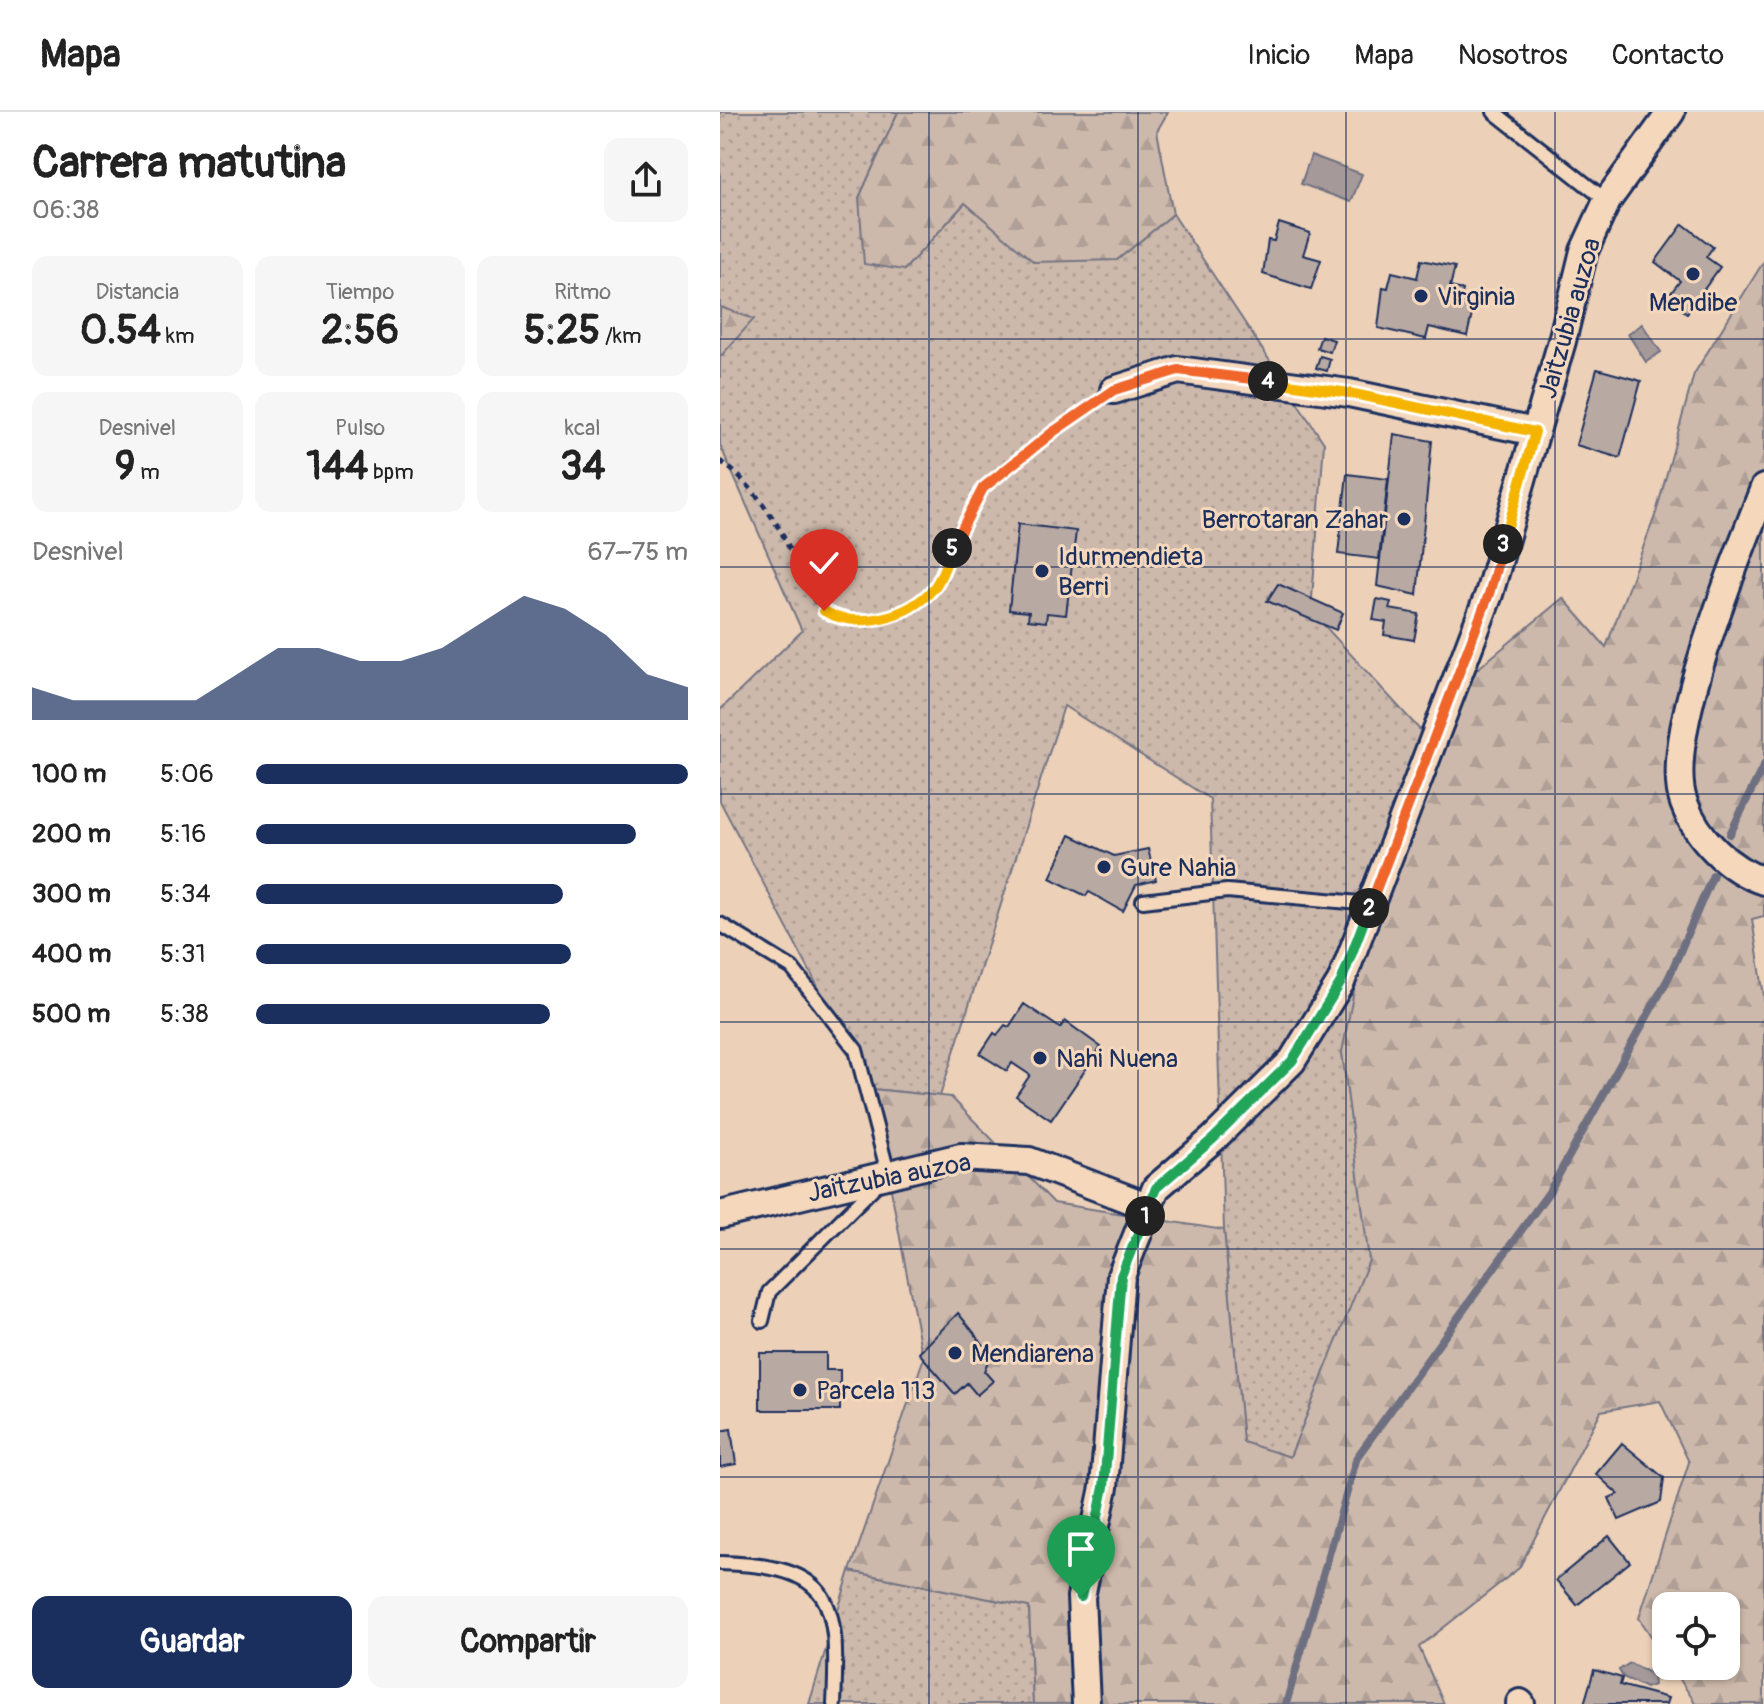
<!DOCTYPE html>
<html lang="es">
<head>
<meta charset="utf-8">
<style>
  body { margin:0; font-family:Pangolin,sans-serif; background:#f6f6f6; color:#222; height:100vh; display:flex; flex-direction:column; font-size:30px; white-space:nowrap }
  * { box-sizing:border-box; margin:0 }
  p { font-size:26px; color:#767676 }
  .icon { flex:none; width:44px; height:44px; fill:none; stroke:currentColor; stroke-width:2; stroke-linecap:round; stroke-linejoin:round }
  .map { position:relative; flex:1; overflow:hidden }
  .details { display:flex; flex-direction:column; background:#fff; width:720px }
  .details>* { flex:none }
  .controls { position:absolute; left:932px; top:1480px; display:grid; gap:16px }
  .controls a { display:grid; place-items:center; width:88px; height:88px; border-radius:16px; background:#fff; box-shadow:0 2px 6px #0004; font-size:40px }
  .pin { position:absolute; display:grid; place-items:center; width:68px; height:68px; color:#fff; margin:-82px -34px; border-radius:50% 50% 50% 0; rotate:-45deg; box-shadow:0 0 8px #0007 }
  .pin .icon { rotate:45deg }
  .km { position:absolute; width:40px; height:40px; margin:-20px; border-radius:50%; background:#222; color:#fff; font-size:22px; line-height:40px; text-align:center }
  .round { display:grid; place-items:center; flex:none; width:84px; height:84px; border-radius:16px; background:#f6f6f6 }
  .overview { display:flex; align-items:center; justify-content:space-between; height:136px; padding:0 32px }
  h1 { font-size:44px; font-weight:700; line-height:60px }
  .metrics { display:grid; grid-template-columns:repeat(3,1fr); gap:12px; height:136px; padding:8px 32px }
  .metrics div { display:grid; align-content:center; border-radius:16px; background:#f6f6f6; text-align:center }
  .metrics b { font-size:40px; font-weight:700 }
  .metrics small { font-size:22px; font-weight:400 }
  .metrics p { font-size:22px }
  .chart { height:224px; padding:16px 32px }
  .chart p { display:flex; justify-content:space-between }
  .chart svg { width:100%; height:144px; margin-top:8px; fill:#1b2f5e; opacity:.7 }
  .action { display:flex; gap:16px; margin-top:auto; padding:16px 32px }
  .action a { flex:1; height:92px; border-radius:16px; background:#1b2f5e; color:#fff; font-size:32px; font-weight:700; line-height:92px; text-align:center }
  .action a+a { background:#f6f6f6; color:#222 }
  ul { padding:0 32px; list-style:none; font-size:26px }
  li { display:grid; grid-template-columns:128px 96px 1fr; align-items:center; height:60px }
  li i { height:20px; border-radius:10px; background:#1b2f5e }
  header { display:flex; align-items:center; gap:48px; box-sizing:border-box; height:112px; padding:0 40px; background:#fff; border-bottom:2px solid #e0e0e0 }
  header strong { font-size:38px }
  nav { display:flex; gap:44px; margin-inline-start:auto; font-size:28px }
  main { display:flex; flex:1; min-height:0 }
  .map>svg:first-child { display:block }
</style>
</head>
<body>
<header>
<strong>Mapa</strong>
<nav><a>Inicio</a><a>Mapa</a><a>Nosotros</a><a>Contacto</a></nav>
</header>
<main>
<section class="details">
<div class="overview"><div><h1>Carrera matutina</h1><p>06:38</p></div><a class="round"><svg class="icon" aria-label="share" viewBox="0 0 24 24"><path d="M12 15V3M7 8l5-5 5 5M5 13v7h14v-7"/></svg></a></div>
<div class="metrics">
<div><p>Distancia</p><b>0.54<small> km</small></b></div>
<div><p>Tiempo</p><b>2:56</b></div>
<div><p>Ritmo</p><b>5:25<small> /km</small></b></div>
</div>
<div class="metrics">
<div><p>Desnivel</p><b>9<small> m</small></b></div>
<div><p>Pulso</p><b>144<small> bpm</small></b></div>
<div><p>kcal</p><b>34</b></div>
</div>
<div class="chart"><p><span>Desnivel</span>67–75 m</p>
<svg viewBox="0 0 160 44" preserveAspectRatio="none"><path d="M0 44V34L10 38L20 38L30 38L40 38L50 30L60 22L70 22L80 26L90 26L100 22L110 14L120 6L130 10L140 18L150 30L160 34V44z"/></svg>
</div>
<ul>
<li><b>100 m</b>5:06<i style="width:100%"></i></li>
<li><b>200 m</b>5:16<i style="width:88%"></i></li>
<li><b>300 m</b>5:34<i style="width:71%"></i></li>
<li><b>400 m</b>5:31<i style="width:73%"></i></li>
<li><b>500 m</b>5:38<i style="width:68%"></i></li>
</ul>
<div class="action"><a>Guardar</a><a>Compartir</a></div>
</section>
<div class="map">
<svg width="1044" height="1592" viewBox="0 0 1044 1592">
  <defs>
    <pattern id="grass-dots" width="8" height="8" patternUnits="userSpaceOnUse" patternTransform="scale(2)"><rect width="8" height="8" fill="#cdb9ab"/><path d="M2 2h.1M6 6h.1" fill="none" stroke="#af9f96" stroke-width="1.8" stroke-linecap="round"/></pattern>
    <pattern id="forest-firs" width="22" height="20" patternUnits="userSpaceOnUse" patternTransform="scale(2)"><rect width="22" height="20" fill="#cdb9ab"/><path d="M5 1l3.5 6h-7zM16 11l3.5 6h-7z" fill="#af9f96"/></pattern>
  </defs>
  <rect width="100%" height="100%" fill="#ecd1b8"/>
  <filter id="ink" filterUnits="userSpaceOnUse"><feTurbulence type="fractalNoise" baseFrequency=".0125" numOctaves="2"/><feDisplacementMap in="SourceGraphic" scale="16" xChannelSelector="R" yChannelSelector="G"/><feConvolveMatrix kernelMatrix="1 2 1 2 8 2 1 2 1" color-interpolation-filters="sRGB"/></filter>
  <g filter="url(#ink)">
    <g fill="url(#grass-dots)" stroke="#747484" stroke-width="2">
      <path d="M 0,0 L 178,0 L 139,86 L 184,158 L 245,91 L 397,148 L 453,102 L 604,331 L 591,499 L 712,631 L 622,940 L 650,1148 L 570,1345 L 523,1331 L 504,1118 L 490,687 L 344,594 L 220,984 L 152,977 L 0,689 L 0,598 L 82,519 L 0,333 L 0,245 L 33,207 L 0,195 Z"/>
      <path d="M 130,1459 L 309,1495 L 313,1592 L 89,1592 Z"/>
    </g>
    <g fill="url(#forest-firs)" stroke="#747484" stroke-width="2">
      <path d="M 178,0 L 448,0 L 437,19 L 453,102 L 397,148 L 314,150 L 245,91 L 184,158 L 144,152 L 139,86 Z"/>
      <path d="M 1044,149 L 1044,804 L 1032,807 L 1044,884 L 1044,1592 L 976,1592 L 951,1554 L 1006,1554 L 1006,1494 L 946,1494 L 946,1546 L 919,1506 L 969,1350 L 940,1289 L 881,1299 L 799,1456 L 699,1535 L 724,1592 L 313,1592 L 309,1495 L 130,1459 L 203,1248 L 152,977 L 231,985 L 334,1091 L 504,1118 L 523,1330 L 570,1345 L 649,1148 L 622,940 L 651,792 L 732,578 L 843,486 L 886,535 L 936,401 L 974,262 Z"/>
      <path d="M 0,195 L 34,207 L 0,245 Z"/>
    </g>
    <g fill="#a59999" stroke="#6e6f81" stroke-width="2">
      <path d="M 591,43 L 642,62 L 631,90 L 581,72 Z"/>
      <path d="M 922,212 L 941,240 L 926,250 L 908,222 Z"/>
      <path d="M 910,1551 L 933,1563 L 934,1573 L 926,1576 L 903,1565 L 899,1558 Z"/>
    </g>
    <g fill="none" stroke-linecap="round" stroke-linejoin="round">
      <g stroke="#6e6f81" stroke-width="8">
        <path d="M 1010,722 L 1044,653"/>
        <path d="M 566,1592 L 637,1345 L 829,1080 L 949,865 L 993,763"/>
      </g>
    </g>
    <g fill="#b8a9a2" stroke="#1b2f5e" stroke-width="2">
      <path d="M 559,111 L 590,121 L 583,143 L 601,148 L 591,177 L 543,162 L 548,128 L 554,129 Z"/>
      <path d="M 963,112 L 993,135 L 986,145 L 1000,155 L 967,201 L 947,186 L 960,169 L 935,150 Z"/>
      <path d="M 701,148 L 735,155 L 730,175 L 743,178 L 740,190 L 754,194 L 747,224 L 709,215 L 706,227 L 658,216 L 663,175 L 668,176 L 672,160 L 697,166 Z"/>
      <path d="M 601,224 L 614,228 L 610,240 L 597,236 Z"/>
      <path d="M 600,244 L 610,247 L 607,259 L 596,256 Z"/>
      <path d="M 877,257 L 921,269 L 900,346 L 856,333 Z"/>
      <path d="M 674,322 L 712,329 L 697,483 L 657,474 Z"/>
      <path d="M 627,362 L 668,367 L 659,447 L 618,442 Z"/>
      <path d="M 298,412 L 356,419 L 346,503 L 327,501 L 326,510 L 308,508 L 309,500 L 289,498 Z"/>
      <path d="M 558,472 L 623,501 L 616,518 L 547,489 Z"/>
      <path d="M 657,487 L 671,490 L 669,497 L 699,502 L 694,528 L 664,523 L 666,510 L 653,508 Z"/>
      <path d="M 350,723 L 394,744 L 428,737 L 436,768 L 416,773 L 403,799 L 369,780 L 366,784 L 330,766 Z"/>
      <path d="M 304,892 L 340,916 L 345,909 L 381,935 L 331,1008 L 296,984 L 310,963 L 292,951 L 287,959 L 260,942 L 274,921 L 277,923 L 285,913 L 289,915 Z"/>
      <path d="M 238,1201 L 271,1242 L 264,1259 L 273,1269 L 257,1283 L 247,1271 L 235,1282 L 199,1241 Z"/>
      <path d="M 40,1241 L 106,1241 L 106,1258 L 120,1258 L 120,1298 L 40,1298 Z"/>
      <path d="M 11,1317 L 16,1352 L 0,1355 L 0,1319 Z"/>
      <path d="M 902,1331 L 944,1366 L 941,1390 L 899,1408 L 889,1386 L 898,1382 L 876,1362 Z"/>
      <path d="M 889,1424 L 910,1450 L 857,1493 L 836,1468 Z"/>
      <path d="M 874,1558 L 902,1566 L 900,1573 L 948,1586 L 946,1592 L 864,1592 Z"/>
    </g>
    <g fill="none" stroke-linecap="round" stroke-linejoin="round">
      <g stroke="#1b2f5e" stroke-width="18">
        <g id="lane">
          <path d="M 774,0 L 887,89"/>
          <path d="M 423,789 L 507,779 L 651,792"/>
          <path d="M 0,812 L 72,856 L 136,938 L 168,1061 L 49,1180 L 42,1209"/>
          <path d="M 0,1451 C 114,1454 119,1488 114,1592"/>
        </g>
      </g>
      <g stroke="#1b2f5e" stroke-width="32">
        <g id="street">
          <path d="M 394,278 L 458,258 L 629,281 L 815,320"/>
          <path d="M 1044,376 C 1019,443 940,626 964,691 C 977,726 1009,758 1044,769"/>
          <path d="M 0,1103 L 241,1045 L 309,1049 L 429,1095"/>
          <path d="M 800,1591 L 801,1592"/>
          <path d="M 366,1592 L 361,1485 L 384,1375 L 401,1164 L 436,1076 L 493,1027 L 572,949 L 621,870 L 769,482 L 842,229 L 864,139 L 887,89 L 951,0"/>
        </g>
      </g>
      <path stroke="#1b2f5e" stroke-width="5" stroke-dasharray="6 6" stroke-linecap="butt" d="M 0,349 C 23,364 46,394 60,418 C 75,443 81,476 103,498 C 131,525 192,502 214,476 C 231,456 244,403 262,378 C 279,354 347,310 374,292"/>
      <use href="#lane" stroke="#f5d8bc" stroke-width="12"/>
      <use href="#street" stroke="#f5d8bc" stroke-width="26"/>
    </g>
  </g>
  <g fill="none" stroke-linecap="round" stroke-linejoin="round" filter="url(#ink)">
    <g stroke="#fff" stroke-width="16">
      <path id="split-1" d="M 361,1485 L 384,1375 L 401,1164 L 425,1104"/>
    </g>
    <g stroke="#fff" stroke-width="16">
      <path id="split-2" d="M 425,1104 L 436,1076 L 493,1027 L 572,949 L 621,870 L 649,796"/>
    </g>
    <g stroke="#fff" stroke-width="16">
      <path id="split-3" d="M 649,796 L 769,482 L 783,432"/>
    </g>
    <g stroke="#fff" stroke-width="16">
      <path id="split-4" d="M 548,269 L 629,281 L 815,320 L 783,432"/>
    </g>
    <g stroke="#fff" stroke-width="16">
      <path id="split-5" d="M 232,436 L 263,376 L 333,320 L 394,278 L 458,258 L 548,269"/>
    </g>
    <g stroke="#fff" stroke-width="16">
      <path id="split-6" d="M 104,499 C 138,518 187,506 213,477 C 222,467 227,448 232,436"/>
    </g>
    <use href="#split-1" stroke="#22a559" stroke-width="10"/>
    <use href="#split-2" stroke="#22a559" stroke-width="10"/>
    <use href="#split-3" stroke="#f0652b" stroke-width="10"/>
    <use href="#split-4" stroke="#f5b400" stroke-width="10"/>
    <use href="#split-5" stroke="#f0652b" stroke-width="10"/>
    <use href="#split-6" stroke="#f5b400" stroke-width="10"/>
  </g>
  <path fill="none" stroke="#1b2f5e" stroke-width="2" stroke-opacity="0.55" d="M 209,0 L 209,1592M 418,0 L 418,1592M 626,0 L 626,1592M 835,0 L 835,1592M 0,227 L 1044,227M 0,455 L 1044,455M 0,682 L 1044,682M 0,910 L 1044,910M 0,1137 L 1044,1137M 0,1365 L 1044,1365"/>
  <g fill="#1b2f5e" stroke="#f5d8bc" stroke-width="3">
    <circle cx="973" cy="162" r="8"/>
    <circle cx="701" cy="184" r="8"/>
    <circle cx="684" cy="407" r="8"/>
    <circle cx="322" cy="459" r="8"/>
    <circle cx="384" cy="755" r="8"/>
    <circle cx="320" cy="946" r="8"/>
    <circle cx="235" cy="1241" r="8"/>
    <circle cx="80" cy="1278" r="8"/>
  </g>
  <g text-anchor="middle" stroke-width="6" stroke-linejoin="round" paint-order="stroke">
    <g font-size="26" fill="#1b2f5e" stroke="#f5d8bc" text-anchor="start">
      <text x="717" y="193">Virginia</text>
      <text x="973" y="199" text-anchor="middle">Mendibe</text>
      <text x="668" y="416" text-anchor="end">Berrotaran Zahar</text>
      <text x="338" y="453">Idurmendieta<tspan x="338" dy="30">Berri</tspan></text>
      <text x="400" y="764">Gure Nahia</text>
      <text x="336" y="955">Nahi Nuena</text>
      <text x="251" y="1250">Mendiarena</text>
      <text x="96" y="1287">Parcela 113</text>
    </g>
    <g font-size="26" fill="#1b2f5e" stroke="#f5d8bc">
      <text transform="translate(849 206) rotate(-74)" y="9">Jaitzubia auzoa</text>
      <text transform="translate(169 1065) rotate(-11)" y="9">Jaitzubia auzoa</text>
    </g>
  </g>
</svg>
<div class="controls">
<a><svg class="icon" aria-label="locate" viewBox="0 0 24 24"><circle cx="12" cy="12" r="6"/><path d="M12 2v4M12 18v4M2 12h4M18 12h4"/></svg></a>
</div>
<div class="pin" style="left:361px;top:1485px;background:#1e9e55"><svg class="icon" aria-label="arrive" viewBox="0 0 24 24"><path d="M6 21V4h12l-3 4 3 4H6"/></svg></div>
<div class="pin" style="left:104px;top:499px;background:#d93025"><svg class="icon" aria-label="check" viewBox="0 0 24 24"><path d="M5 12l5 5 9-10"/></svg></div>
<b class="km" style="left:425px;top:1104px">1</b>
<b class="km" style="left:649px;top:796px">2</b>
<b class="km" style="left:783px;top:432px">3</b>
<b class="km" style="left:548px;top:269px">4</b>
<b class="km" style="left:232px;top:436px">5</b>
</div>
</main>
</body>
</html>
